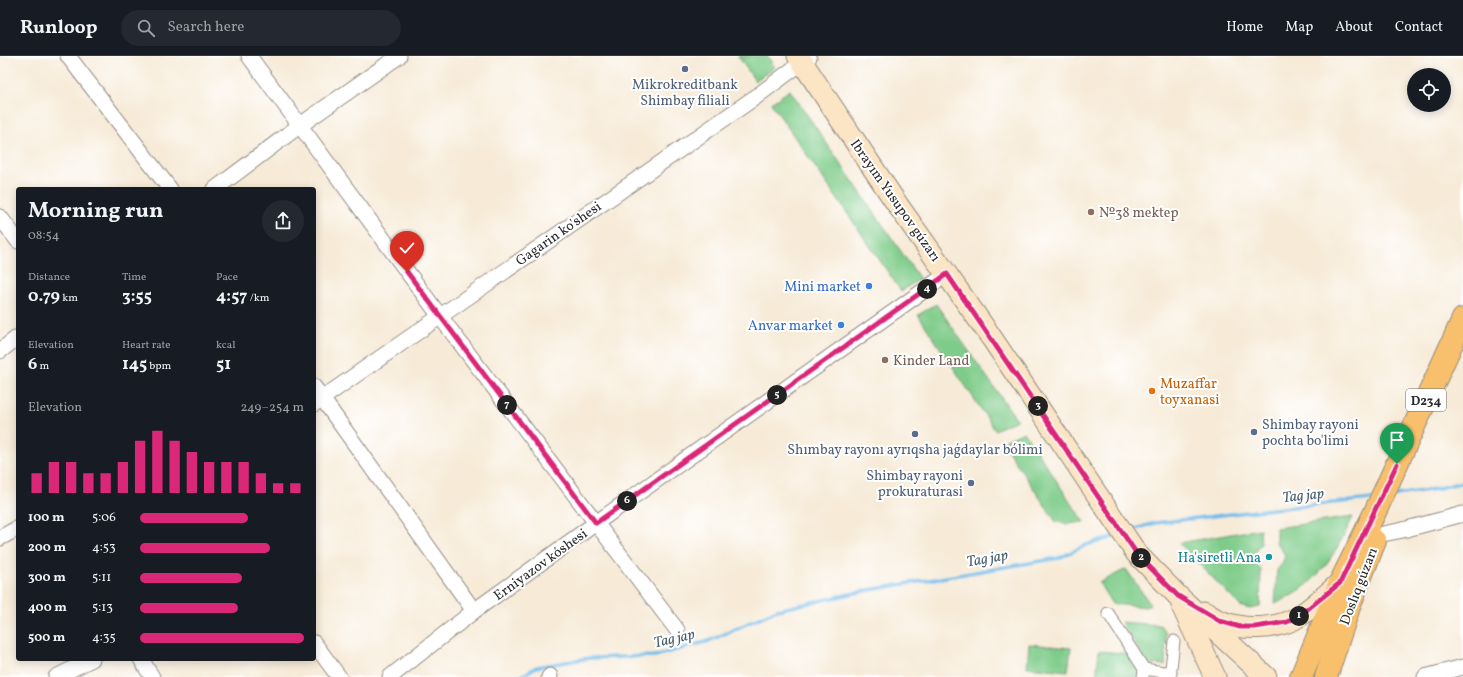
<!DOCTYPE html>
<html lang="en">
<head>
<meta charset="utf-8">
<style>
  body { margin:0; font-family:Vollkorn,serif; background:#242831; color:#f1f3f6; height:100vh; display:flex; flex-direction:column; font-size:15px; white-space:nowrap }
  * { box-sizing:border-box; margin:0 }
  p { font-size:13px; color:#9ea1a6 }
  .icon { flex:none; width:22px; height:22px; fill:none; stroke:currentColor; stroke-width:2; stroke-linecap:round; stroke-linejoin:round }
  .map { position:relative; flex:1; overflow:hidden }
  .side { position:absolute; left:16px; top:131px; width:300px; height:474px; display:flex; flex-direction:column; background:#171b24; border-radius:4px; box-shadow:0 2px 10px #0003 }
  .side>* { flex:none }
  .fabs { position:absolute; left:1407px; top:12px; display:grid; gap:8px }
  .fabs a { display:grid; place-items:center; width:44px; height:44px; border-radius:50%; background:#171b24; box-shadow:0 2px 10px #0003; font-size:20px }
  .pin { position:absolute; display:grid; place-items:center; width:34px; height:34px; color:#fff; margin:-41px -17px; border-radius:50% 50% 50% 0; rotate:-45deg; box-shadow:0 0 4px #0007 }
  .pin .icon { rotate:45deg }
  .km { position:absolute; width:20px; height:20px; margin:-10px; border-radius:50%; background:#222; color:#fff; font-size:11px; line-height:20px; text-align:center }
  .round { display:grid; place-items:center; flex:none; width:42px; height:42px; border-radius:21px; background:#242831 }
  .headline { display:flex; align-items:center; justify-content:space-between; height:68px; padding:0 12px }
  h1 { font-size:22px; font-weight:700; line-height:30px }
  .metrics { display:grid; grid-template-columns:repeat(3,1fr); gap:6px; height:68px; padding:4px 12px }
  .metrics div { display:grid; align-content:center }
  .metrics b { font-size:17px; font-weight:700 }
  .metrics small { font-size:11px; font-weight:400 }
  .metrics p { font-size:11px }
  .chart { height:112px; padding:8px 12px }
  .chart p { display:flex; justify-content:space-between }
  .chart svg { width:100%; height:72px; margin-top:4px; stroke:#db2777; stroke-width:6 }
  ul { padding:0 12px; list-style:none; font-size:13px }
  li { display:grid; grid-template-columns:64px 48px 1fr; align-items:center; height:30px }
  li i { height:10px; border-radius:5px; background:#db2777 }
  header { display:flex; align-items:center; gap:24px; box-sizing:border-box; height:56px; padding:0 20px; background:#171b24; border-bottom:1px solid #363941 }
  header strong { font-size:19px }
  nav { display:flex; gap:22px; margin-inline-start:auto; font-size:14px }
  .search { width:280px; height:36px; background:#242831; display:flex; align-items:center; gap:10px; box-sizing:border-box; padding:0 14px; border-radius:22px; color:#9ea1a6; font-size:15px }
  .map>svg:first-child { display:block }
</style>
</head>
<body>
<header>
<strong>Runloop</strong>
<div class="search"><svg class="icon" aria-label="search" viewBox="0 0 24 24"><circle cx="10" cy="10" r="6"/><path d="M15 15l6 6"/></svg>Search here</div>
<nav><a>Home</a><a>Map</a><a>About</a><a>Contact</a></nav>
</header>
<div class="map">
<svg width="1463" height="621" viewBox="0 0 1463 621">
  <rect width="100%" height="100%" fill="#fff"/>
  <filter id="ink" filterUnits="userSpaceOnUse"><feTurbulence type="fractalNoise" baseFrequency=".025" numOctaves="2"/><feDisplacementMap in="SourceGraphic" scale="8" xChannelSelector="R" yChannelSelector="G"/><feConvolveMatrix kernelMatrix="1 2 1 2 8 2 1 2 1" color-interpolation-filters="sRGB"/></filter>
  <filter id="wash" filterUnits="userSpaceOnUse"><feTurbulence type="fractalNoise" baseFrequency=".012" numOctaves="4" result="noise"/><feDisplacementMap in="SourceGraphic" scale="16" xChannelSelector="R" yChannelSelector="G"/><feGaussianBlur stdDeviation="0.9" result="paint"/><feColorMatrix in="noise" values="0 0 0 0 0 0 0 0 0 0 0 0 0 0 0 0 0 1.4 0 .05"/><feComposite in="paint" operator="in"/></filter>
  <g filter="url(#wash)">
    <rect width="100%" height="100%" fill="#f7ebd8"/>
    <g fill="#7fcc8a" stroke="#557c5a">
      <path d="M 738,0 L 767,0 L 775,11 L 755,25 Z"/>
      <path d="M 790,34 L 920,223 L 901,235 L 771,47 Z"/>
      <path d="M 936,248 L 1017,364 L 995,374 L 918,259 Z"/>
      <path d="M 1024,376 L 1084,466 L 1067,468 L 1056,466 L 1002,386 Z"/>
      <path d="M 1353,461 C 1333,502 1318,529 1275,548 L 1277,514 L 1282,508 L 1285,500 L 1281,492 L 1276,486 L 1276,472 Z"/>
      <path d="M 1260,473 L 1261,489 C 1251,497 1253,506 1261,514 L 1260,551 L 1250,553 L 1240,550 L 1179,487 Z"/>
      <path d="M 1126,513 L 1150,548 L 1146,551 L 1112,548 L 1099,527 Z"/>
      <path d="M 1121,566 L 1160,569 L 1166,577 L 1165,609 L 1148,608 Z"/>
      <path d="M 1029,588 L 1071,592 L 1068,615 L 1027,611 Z"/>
      <path d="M 1099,595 L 1130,598 L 1138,615 L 1137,621 L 1096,621 Z"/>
    </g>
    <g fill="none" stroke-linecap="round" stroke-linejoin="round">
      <g stroke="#73bceb" stroke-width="3.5">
        <path d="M 1390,440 L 1435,433 L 1463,426"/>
        <path d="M 1129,475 L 1155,467 L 1273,453 L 1372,443"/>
        <path d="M 520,621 L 536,611 L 590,602 L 655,600 L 709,585 L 777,554 L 869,534 L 1059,502 L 1086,489 L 1116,480"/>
      </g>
    </g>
  </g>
  <g filter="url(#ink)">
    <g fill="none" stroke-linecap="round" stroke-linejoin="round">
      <g stroke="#918b82" stroke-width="13">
        <g id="pedestrian">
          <path d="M 1108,557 L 1144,613 L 1143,621"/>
          <path d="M 1144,613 L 1171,617"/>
          <path d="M 1170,621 L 1174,585"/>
        </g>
      </g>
      <g stroke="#918b82" stroke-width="17">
        <g id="minor">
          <path d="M 68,0 L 170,133"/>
          <path d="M 249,0 L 439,259 L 677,574"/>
          <path d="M 215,133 L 299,70 L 399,0"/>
          <path d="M 0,161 L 18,185"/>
          <path d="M 0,295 L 18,281"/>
          <path d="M 314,331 L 474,555"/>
          <path d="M 314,348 L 757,40 L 809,1"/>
          <path d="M 1378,479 L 1403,474 L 1463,458"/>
          <path d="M 0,482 L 18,472"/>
          <path d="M 314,587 L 339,621"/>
          <path d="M 141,603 L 152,621"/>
          <path d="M 56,621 L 92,603"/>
          <path d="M 390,621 L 474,555 L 596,467 L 947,218"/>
          <path d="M 549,621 L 550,620"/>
          <path d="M 1425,621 L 1463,611"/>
        </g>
      </g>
      <g stroke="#918b82" stroke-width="23">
        <g id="secondary">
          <path d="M 798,0 L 897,148 L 991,281 L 1137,498 L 1178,540 L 1266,621"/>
          <path d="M 1182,550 L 1215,621"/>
          <path d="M 1204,556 C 1209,559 1215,563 1220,565 C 1244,575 1279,574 1301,559 C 1315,549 1327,538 1340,527"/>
        </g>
      </g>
      <g stroke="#918b82" stroke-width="24">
        <g id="primary">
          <path d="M 1301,621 L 1340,527 L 1375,456 L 1463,263"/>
          <path d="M 1326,621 L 1350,548 L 1375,485"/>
        </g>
      </g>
      <use href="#pedestrian" stroke="#fff" stroke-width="11"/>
      <use href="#minor" stroke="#fff" stroke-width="15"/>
      <use href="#secondary" stroke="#fce5c4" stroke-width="21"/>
      <use href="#primary" stroke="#f8bf6c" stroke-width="22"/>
    </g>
  </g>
  <g fill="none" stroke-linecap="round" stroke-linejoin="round" filter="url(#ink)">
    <g stroke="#fff" stroke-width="8">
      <path id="route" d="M 407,216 L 596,467 L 947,218 L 1137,498 L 1178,540 L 1220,565 L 1240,571 L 1255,571 L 1287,566 L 1300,559 L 1340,527 L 1397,408"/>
    </g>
    <use href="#route" stroke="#db2777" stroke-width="5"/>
  </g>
  <g fill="#5c6f8a" stroke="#fff" stroke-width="1.5">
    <circle cx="685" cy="13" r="4"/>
    <circle cx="1254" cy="376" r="4"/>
    <circle cx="915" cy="378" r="4"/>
    <circle cx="971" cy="427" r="4"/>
  </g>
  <g fill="#8d6e63" stroke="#fff" stroke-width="1.5">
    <circle cx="1091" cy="156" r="4"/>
    <circle cx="885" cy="304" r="4"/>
  </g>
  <g fill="#3f7fe0" stroke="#fff" stroke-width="1.5">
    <circle cx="869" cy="230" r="4"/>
    <circle cx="841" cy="269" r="4"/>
  </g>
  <circle fill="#e8710a" stroke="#fff" stroke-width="1.5" cx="1152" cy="335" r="4"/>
  <circle fill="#0f9aa8" stroke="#fff" stroke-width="1.5" cx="1269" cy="501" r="4"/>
  <g text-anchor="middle" stroke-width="4" stroke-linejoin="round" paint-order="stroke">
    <rect fill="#fff" stroke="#6b6b6b" stroke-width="1" x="1406" y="333" width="40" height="22" rx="3"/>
    <g font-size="13" font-weight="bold" fill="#2b2b2b">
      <text x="1426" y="349">D234</text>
    </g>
    <g font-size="14" fill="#4e5e75" stroke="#fff">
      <text x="685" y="33">Mikrokreditbank<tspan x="685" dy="16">Shimbay filiali</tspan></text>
      <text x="1262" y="373" text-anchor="start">Shimbay rayoni<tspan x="1262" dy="16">pochta bo'limi</tspan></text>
      <text x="915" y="398">Shımbay rayonı ayrıqsha jaǵdaylar bólimi</text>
      <text x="963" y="424" text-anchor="end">Shimbay rayoni<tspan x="963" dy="16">prokuraturasi</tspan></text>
    </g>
    <g font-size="14" fill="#2b2b2b" stroke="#fff">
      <text transform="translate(896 144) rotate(55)" y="5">Ibrayım Yusupov gúzarı</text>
      <text transform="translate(558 177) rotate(-35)" y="5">Gagarin ko'shesi</text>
      <text transform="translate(540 508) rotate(-36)" y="5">Erniyazov kóshesi</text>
      <text transform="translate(1358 530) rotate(-69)" y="5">Doslıq gúzarı</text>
    </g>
    <g font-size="14" fill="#785e54" stroke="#fff" text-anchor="start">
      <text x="1099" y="161">№38 mektep</text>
      <text x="893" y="309">Kinder Land</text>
    </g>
    <g font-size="14" fill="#366cbe" stroke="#fff" text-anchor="end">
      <text x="861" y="235">Mini market</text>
      <text x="833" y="274">Anvar market</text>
    </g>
    <g font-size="14" fill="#c56008" stroke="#fff" text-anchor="start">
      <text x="1160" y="332">Muzaffar<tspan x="1160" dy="16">toyxanasi</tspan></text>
    </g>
    <g font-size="14" fill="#0d838f" stroke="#fff" text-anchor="end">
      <text x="1261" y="506">Ha'siretli Ana</text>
    </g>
    <g font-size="15" font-style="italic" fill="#445e6e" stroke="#fff">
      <text transform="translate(1303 439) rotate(-6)" y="5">Tag jap</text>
      <text transform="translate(987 502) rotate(-10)" y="5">Tag jap</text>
      <text transform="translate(674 582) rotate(-13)" y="5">Tag jap</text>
    </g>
  </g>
</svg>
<div class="fabs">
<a><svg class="icon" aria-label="locate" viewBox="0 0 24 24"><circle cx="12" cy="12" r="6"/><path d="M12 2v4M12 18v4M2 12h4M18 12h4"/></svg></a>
</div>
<div class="pin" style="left:1397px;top:408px;background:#1e9e55"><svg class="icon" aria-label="arrive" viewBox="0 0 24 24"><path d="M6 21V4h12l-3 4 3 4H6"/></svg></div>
<div class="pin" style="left:407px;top:216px;background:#d93025"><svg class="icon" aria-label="check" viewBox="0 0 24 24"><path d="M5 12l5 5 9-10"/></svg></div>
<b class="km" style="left:1299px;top:560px">1</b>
<b class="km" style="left:1141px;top:502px">2</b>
<b class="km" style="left:1038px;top:350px">3</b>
<b class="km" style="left:927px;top:233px">4</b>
<b class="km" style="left:777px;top:339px">5</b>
<b class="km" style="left:627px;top:445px">6</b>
<b class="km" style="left:507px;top:349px">7</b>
<section class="side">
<div class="headline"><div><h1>Morning run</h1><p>08:54</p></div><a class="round"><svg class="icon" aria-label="share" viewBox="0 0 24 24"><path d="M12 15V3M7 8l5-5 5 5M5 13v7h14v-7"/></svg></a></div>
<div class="metrics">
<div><p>Distance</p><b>0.79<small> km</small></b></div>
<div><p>Time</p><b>3:55</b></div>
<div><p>Pace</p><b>4:57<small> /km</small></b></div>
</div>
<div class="metrics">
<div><p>Elevation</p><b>6<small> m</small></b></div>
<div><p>Heart rate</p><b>145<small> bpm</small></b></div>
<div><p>kcal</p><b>51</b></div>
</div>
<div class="chart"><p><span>Elevation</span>249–254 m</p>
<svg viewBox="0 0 160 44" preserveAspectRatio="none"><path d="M5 44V32M15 44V25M25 44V25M35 44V32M45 44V32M55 44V25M65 44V12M75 44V6M85 44V12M95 44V19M105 44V25M115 44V25M125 44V25M135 44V32M145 44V38M155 44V38"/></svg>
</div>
<ul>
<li><b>100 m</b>5:06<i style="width:66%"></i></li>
<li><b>200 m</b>4:53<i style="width:79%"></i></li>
<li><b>300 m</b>5:11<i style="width:62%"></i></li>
<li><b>400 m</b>5:13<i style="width:60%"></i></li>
<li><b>500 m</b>4:35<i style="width:100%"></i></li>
</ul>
</section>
</div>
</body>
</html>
